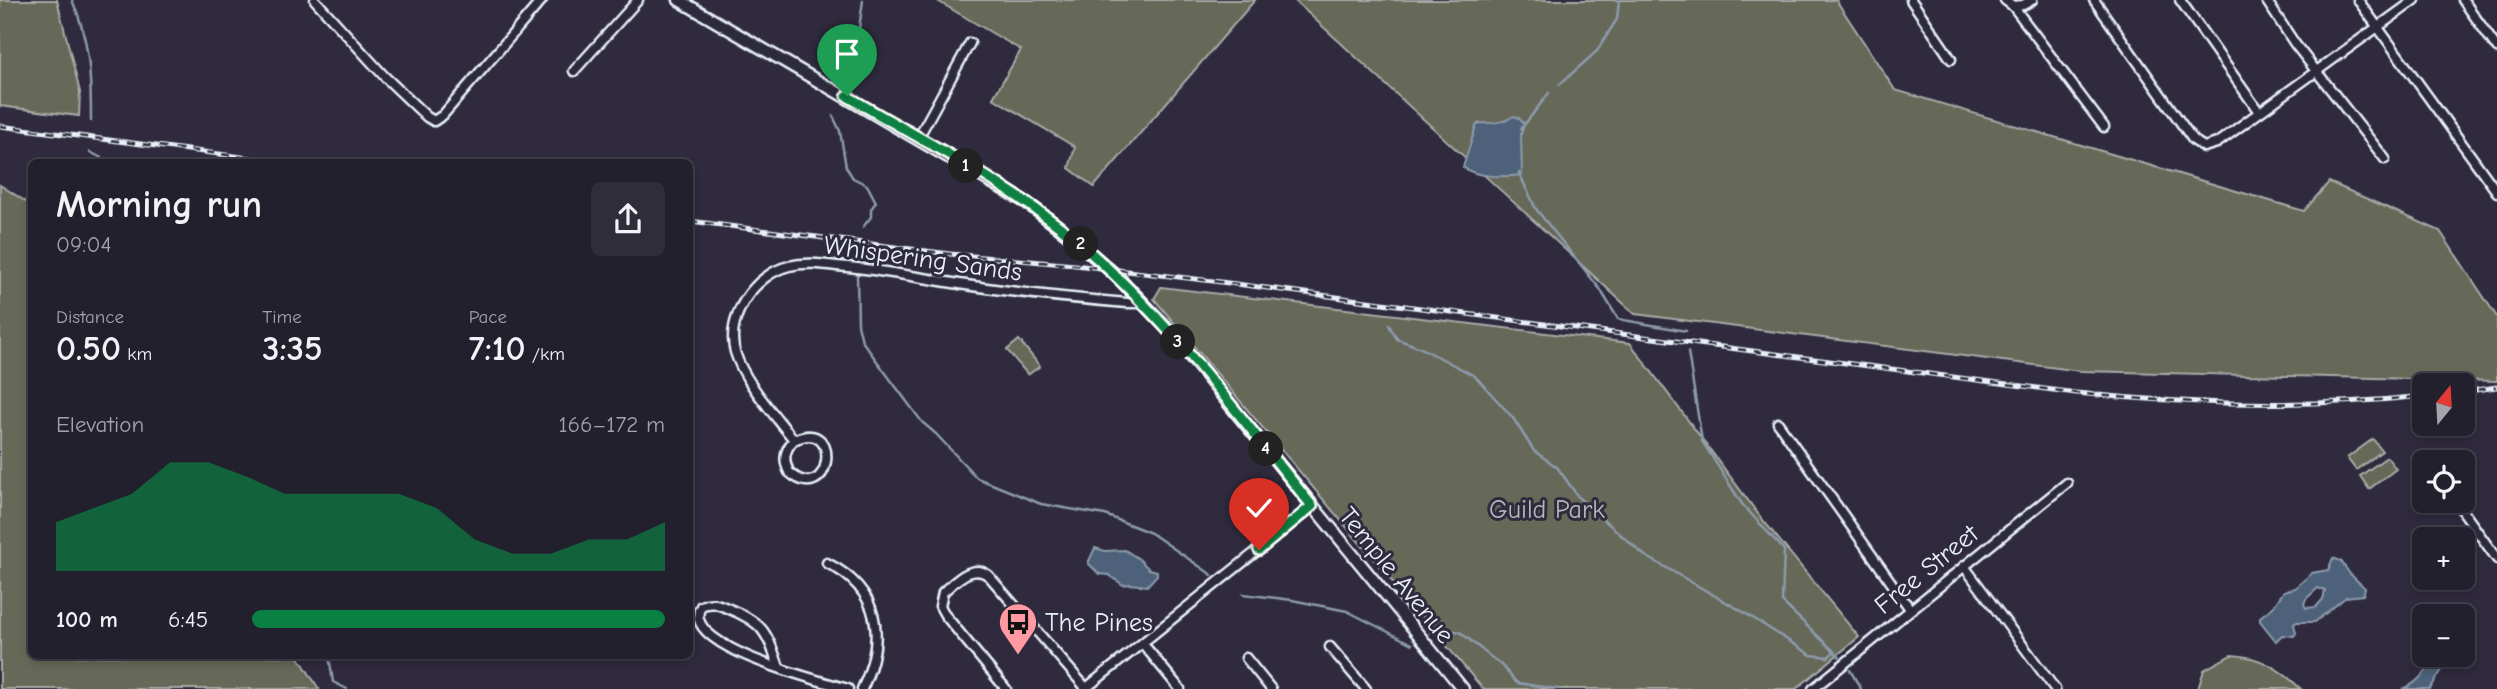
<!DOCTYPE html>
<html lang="en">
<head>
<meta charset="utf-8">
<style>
  body { margin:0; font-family:"Comic Neue",sans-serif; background:#2f2d3a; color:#f1f3f6; height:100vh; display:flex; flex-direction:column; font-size:26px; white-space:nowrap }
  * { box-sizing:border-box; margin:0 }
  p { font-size:23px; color:#a3a3aa }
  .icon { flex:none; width:38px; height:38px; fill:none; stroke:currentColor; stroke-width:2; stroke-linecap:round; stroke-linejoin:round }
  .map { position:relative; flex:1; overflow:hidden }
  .drawer { position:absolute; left:28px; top:159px; width:665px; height:500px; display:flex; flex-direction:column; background:#23202e; border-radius:10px; box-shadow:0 4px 10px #0003,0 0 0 2px #403e4a }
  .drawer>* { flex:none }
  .needle { width:46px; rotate:18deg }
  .buttons { position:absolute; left:2412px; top:373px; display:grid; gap:14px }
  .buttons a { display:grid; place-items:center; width:63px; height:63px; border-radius:10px; background:#23202e; box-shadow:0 4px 10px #0003,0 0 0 2px #403e4a; font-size:35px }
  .pin { position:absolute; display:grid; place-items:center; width:60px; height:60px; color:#fff; margin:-72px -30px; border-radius:50% 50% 50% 0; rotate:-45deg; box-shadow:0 0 7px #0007 }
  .pin .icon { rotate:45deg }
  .km { position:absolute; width:35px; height:35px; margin:-18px; border-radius:50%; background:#222; color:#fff; font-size:19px; line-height:35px; text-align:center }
  .round { display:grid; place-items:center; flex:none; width:74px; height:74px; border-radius:10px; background:#2f2d3a }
  .summary { display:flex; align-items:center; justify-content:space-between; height:119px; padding:0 28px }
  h1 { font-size:38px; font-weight:700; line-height:52px }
  .stats { display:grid; grid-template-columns:repeat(3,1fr); gap:10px; height:119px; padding:7px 28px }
  .stats div { display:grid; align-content:center }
  .stats b { font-size:35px; font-weight:700 }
  .stats small { font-size:19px; font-weight:400 }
  .stats p { font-size:19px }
  .chart { height:196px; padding:14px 28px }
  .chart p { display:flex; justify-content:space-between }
  .chart svg { width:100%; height:126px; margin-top:7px; fill:#0b8043; opacity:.7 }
  ul { padding:0 28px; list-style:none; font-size:23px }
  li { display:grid; grid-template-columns:112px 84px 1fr; align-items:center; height:52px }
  li i { height:18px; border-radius:9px; background:#0b8043 }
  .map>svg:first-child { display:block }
</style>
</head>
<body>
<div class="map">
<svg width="2497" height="689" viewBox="0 0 2497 689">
  <rect width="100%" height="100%" fill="#2f2a3d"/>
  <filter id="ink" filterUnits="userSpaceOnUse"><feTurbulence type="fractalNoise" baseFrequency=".0143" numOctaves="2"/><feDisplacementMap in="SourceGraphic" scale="14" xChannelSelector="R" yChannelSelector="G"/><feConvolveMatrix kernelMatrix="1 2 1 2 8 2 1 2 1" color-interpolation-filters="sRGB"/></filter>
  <g filter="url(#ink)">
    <g fill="#666759" stroke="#a7aca8" stroke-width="2">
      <path d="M 0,0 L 57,0 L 80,92 L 79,116 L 0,106 Z"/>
      <path d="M 936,0 L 1255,0 L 1094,187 L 1069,168 L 1075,147 L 993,98 L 1021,50 Z"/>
      <path d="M 1294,0 L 1836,0 L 1895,90 L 2304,211 L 2329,182 L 2440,231 L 2497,317 L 2497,381 L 2081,371 L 1635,314 Z"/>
      <path d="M 0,185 L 31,205 L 32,656 L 298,656 L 319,689 L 0,689 Z"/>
      <path d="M 1161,287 L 1630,343 L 1762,519 L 1859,637 L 1796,689 L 1483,689 L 1154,299 Z"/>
      <path d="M 1019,340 L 1040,366 L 1028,375 L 1007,350 Z"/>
      <path d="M 2373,439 L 2382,451 L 2356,470 L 2347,458 Z"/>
      <path d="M 2387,457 L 2396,469 L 2369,489 L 2360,476 Z"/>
      <path d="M 2231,655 C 2260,656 2280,669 2301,689 L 2198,689 L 2204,670 Z"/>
    </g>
    <g fill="#4e627a" stroke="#8c9bac" stroke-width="2" fill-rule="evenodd">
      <path d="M 1514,116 L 1519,118 L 1524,124 L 1521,135 L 1522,175 C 1506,177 1475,178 1463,167 L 1476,126 L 1479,123 C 1492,124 1503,123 1514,116 Z"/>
      <path d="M 1095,548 L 1105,551 L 1125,550 L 1139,559 L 1149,569 L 1157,571 L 1157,575 L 1147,586 L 1130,584 L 1123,585 L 1109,575 L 1099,574 L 1088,563 Z"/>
      <path d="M 2333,558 L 2341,561 L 2350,574 L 2365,588 L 2363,595 L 2346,597 L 2315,622 L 2297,622 L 2294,624 L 2296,633 L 2294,636 L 2282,635 L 2276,641 L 2260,621 L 2260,617 L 2273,607 L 2284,591 L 2295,588 L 2312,573 L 2328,570 ZM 2318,588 L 2325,591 L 2323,599 L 2316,607 L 2306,608 L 2304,604 L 2306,599 Z"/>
      <path d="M 2432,664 L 2437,665 L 2442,670 L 2430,689 L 2402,689 C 2416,685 2423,674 2432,664 Z"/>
    </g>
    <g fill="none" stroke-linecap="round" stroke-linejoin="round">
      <g stroke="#8c9bac" stroke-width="2.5">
        <path d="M 72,0 C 90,39 91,79 91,121"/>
        <path d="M 840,72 L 847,62 L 855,57 L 862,42 L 859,29 L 863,0"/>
        <path d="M 1559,85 L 1597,51 L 1617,19 L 1619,0"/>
        <path d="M 833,116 L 840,131 L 846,167 L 853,178 L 867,185 L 876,202 L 871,209 L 871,217 L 863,227"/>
        <path d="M 1521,129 L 1549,93"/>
        <path d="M 90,152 L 111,163"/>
        <path d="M 1519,173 L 1536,209 L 1600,289 L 1618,319 L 1686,331"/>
        <path d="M 858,260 L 860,252"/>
        <path d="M 857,275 L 858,324 L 862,341 L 922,422 L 936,434 L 977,478 L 1041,504 L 1105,515 L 1151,533 L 1212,575"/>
        <path d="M 1389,325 L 1397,339 L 1421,348 L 1475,376 L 1513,418 L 1534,451 L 1557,467 L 1579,498 L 1644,555 L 1745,613 L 1811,655 L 1828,657 L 1834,652"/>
        <path d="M 1688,352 L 1702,441 L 1742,504 L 1784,550 L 1782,602 L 1840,657"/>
        <path d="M 1243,594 L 1292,600 L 1347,611 L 1412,644"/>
        <path d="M 1430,633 L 1440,628 L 1460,632 L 1502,666 L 1517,683 L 1557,689"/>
        <path d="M 329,656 L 333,682 L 347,689"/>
        <path d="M 1850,670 L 1861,689"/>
      </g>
      <g stroke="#e8f1f8" stroke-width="13">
        <g id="minor">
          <path d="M 315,0 L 385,77 L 427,117 L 434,121 L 443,115 L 542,0"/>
          <path d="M 1911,0 L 1951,59"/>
          <path d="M 2005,0 L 2013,6 L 2104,127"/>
          <path d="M 2094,0 L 2193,140 L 2204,147 L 2217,143 L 2415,0"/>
          <path d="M 2180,0 L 2259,112"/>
          <path d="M 2266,0 L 2295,44 L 2385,159"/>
          <path d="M 2358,0 L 2497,192"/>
          <path d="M 2463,0 L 2497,48"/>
          <path d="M 2013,6 L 2023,5 L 2032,0"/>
          <path d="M 574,71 L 638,0"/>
          <path d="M 918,138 L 970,43"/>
          <path d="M 1778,423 L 1910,609"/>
          <path d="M 794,440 C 844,416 831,510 789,472 C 783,460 784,450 794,440 C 775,415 744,382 735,352 C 725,317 755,274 789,266 C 805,262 821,264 837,266 C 875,269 910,276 947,282 C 1007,292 1067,298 1127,303 L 1143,303"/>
          <path d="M 2455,500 L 2497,559"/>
          <path d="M 827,563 C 881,590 886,638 862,689"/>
          <path d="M 1964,566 L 2055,689"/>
          <path d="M 1143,644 L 1180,689"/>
          <path d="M 1330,647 L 1366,689"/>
          <path d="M 1246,658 L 1271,689"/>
          <path d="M 779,667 C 766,631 764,623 727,608 C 717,604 711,601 701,606 C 677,647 823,681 848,689"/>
          <path d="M 1006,689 L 945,615 L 940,606 L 943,592 C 956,581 973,562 989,576 L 1086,688"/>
          <path d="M 1085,689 L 1313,506"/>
          <path d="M 1813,689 L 2067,483"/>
        </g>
      </g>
      <g stroke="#e8f1f8" stroke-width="15">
        <path id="tertiary" d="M 679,0 L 1027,203 L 1075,240 L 1118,277 L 1167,328 L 1463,689"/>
      </g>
      <use href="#minor" stroke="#2f2a3d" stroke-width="8"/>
      <use href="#tertiary" stroke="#2f2a3d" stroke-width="10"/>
      <g stroke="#e8f1f8" stroke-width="5">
        <g id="rail">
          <path d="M 0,126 L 290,163"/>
          <path d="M 690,221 L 950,254 L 1075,265 L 1213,281 L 2076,393 C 2192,405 2308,408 2424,396"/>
          <path d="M 2462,392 L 2497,387"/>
        </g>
      </g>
      <use href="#rail" stroke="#2f2a3d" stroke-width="2.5" stroke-dasharray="8" stroke-linecap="butt"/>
    </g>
  </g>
  <g fill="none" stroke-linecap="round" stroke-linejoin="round" filter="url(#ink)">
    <g stroke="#fff" stroke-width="14">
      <path id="route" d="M 847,96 C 924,142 1007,182 1076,240 C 1167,317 1238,414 1312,506 L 1259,550"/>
    </g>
    <use href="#route" stroke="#0b8043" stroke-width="9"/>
  </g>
  <defs>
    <g id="bus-pin" transform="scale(2.0125)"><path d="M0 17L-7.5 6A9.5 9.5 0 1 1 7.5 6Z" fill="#ff9aa2" stroke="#2f2a3d"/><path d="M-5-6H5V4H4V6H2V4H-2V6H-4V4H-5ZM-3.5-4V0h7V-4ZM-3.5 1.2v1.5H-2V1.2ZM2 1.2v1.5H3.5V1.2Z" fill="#111"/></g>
  </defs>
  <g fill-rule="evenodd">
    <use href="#bus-pin" x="1018" y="622"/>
  </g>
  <g text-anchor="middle" stroke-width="6" stroke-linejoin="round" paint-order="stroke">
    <g font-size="26" fill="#e8f1f8" stroke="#2f2a3d">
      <text transform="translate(923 258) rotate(8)" y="9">Whispering Sands</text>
      <text transform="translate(1926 569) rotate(-39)" y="9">Free Street</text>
      <text transform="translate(1397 575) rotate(51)" y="9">Temple Avenue</text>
    </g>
    <g font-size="26" fill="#b4bab8" stroke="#2f2a3d">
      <text x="1547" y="518">Guild Park</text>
    </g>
    <g font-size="26" fill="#e8f1f8" stroke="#2f2a3d" text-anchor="start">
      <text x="1045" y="631">The Pines</text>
    </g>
  </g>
</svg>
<div class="buttons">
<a><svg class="needle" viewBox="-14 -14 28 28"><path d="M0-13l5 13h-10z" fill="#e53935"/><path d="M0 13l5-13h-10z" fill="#a3a3aa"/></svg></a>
<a><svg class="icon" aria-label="locate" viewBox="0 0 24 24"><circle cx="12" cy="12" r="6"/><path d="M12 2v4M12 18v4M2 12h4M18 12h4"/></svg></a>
<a>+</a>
<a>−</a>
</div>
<div class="pin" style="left:847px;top:96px;background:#1e9e55"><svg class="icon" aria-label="arrive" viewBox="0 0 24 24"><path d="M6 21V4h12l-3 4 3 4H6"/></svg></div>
<div class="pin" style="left:1259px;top:550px;background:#d93025"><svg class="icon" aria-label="check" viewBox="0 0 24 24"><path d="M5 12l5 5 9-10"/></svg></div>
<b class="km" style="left:966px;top:166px">1</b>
<b class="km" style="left:1081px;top:244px">2</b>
<b class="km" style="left:1178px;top:342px">3</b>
<b class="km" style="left:1266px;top:449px">4</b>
<section class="drawer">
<div class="summary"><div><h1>Morning run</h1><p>09:04</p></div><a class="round"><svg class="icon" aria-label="share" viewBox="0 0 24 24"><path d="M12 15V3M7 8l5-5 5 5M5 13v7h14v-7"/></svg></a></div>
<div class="stats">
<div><p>Distance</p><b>0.50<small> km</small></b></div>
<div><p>Time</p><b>3:35</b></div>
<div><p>Pace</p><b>7:10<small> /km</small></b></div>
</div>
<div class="chart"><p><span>Elevation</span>166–172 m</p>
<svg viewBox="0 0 160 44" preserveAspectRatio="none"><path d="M0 44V27L10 22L20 17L30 6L40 6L50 11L60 17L70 17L80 17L90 17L100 22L110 33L120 38L130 38L140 33L150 33L160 27V44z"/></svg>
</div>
<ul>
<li><b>100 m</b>6:45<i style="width:100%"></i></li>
</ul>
</section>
</div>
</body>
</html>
